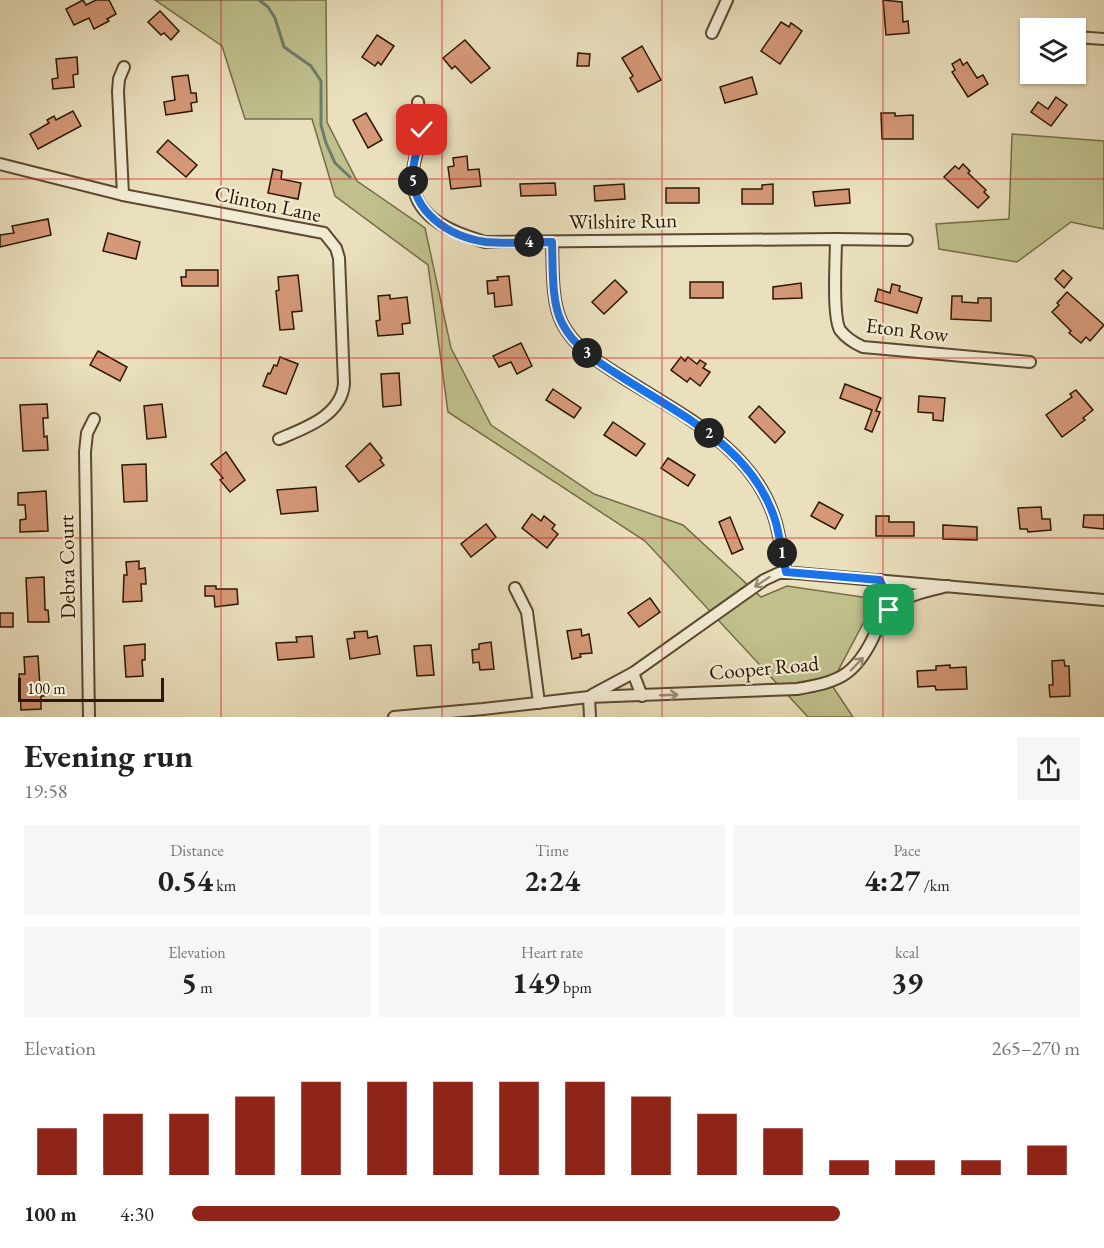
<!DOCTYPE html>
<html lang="en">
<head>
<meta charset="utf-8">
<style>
  body { margin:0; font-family:"EB Garamond",serif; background:#f6f6f6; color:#222; height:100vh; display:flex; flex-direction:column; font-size:22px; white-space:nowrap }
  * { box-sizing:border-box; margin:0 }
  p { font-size:20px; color:#767676 }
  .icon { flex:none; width:33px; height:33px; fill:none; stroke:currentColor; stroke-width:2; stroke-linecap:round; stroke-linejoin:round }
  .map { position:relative; height:717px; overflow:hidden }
  .sheet { display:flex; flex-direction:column; background:#fff; flex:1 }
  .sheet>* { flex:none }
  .buttons { position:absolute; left:1020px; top:18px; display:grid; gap:12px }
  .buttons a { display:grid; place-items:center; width:66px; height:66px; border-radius:0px; background:#fff; box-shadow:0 2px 4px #0004; font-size:30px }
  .scale { position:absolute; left:18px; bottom:15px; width:146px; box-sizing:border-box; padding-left:6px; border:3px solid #2c1700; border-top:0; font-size:16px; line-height:21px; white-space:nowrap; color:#2c1700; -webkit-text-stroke:4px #f1ebd4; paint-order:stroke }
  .pin { position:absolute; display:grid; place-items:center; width:51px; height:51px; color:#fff; margin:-26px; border-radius:12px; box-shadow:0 3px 9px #0006 }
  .km { position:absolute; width:30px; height:30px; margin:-15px; border-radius:50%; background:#222; color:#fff; font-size:16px; line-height:30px; text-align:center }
  .round { display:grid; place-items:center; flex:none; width:63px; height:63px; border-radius:0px; background:#f6f6f6 }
  .head { display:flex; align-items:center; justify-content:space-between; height:102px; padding:0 24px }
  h1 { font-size:33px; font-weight:700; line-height:45px }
  .stats { display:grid; grid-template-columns:repeat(3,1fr); gap:9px; height:102px; padding:6px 24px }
  .stats div { display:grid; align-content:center; border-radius:0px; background:#f6f6f6; text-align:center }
  .stats b { font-size:30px; font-weight:700 }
  .stats small { font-size:16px; font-weight:400 }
  .stats p { font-size:16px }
  .chart { height:168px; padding:12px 24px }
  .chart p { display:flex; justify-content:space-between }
  .chart svg { width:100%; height:108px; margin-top:6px; stroke:#8f2418; stroke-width:6 }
  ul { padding:0 24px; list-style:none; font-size:20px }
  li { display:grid; grid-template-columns:96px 72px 1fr; align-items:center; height:45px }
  li i { height:15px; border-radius:8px; background:#8f2418 }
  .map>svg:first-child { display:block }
</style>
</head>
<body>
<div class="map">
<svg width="1104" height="717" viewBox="0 0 1104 717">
  <rect width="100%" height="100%" fill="#eae0bd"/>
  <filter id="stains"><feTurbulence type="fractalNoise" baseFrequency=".00333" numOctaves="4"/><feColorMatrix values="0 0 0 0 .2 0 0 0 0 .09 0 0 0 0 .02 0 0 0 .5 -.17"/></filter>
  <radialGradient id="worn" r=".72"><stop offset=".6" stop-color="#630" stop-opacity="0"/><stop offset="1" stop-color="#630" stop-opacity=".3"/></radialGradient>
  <g fill="#bfc08c" stroke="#766c46" stroke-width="1.5">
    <path d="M 155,0 L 326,0 L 327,122 L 357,181 L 425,228 L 451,348 L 491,425 L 594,494 L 683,525 L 761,597 L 787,586 L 876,599 L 831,684 L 853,717 L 808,717 L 645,541 L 448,412 L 428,265 L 335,196 L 312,119 L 245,119 L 222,46 Z"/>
    <path d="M 1012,134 L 1104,141 L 1104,229 L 1071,222 L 1017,262 L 939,249 L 936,224 L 1009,219 Z"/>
  </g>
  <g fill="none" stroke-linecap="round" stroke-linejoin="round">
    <path stroke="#6d7b6a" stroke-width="3" d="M 259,0 L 268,7 L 275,18 L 284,47 L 311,66 L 321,81 L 321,125 L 326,143 L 335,163 L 350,177"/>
  </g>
  <g fill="#d59878" stroke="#2c1700" stroke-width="1.5">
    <path d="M 83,0 L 86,5 L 96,0 L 109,0 L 116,14 L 107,19 L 109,21 L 94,29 L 89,18 L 74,25 L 66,9 Z"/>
    <path d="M 883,0 L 902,2 L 903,22 L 908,21 L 909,33 L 886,35 Z"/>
    <path d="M 160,11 L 179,31 L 171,40 L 164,33 L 161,35 L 148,22 Z"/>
    <path d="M 781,22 L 789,27 L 791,23 L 802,31 L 780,64 L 761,51 Z"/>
    <path d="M 377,35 L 394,46 L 381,65 L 378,62 L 375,66 L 362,57 Z"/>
    <path d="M 465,40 L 490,68 L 471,83 L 455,66 L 452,69 L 443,58 Z"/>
    <path d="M 642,46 L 661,80 L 638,92 L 630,78 L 633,76 L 622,58 Z"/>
    <path d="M 578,53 L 590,54 L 589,66 L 577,66 Z"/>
    <path d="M 77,57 L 78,74 L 73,75 L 74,87 L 53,89 L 52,79 L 58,78 L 56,59 Z"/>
    <path d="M 960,59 L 963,65 L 967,62 L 977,78 L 983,75 L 988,84 L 968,97 L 952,72 L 955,70 L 952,64 Z"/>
    <path d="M 188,75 L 191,93 L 196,93 L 197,102 L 191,103 L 192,111 L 166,115 L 164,102 L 175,100 L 172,77 Z"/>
    <path d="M 752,77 L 757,94 L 725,103 L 720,87 Z"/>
    <path d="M 1056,97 L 1067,105 L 1051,126 L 1031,112 L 1038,102 L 1048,109 Z"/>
    <path d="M 73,111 L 81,126 L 38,149 L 30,134 L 49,123 L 47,120 L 54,116 L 56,120 Z"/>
    <path d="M 366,113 L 382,140 L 368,148 L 353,120 Z"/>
    <path d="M 881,113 L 895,113 L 895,116 L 913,115 L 913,139 L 882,139 Z"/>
    <path d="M 168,140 L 197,165 L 186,177 L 157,152 Z"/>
    <path d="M 467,156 L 468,170 L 479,169 L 481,186 L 451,189 L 448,167 L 454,166 L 453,158 Z"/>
    <path d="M 963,164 L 970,171 L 968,173 L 986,190 L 984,192 L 989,197 L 978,208 L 944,177 L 955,166 L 959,169 Z"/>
    <path d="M 273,169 L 282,171 L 281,179 L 301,183 L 298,199 L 268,193 Z"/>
    <path d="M 555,183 L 556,195 L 521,196 L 520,184 Z"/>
    <path d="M 624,184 L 625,199 L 595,201 L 594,186 Z"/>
    <path d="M 773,184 L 773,204 L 742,204 L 742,189 L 762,189 L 762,185 Z"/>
    <rect x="666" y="188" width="33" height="15"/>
    <path d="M 849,189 L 850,203 L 815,206 L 813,192 Z"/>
    <path d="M 48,219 L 51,235 L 0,247 L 0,235 L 14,233 L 12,226 Z"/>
    <path d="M 108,233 L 140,242 L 136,259 L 103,251 Z"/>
    <path d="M 186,270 L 218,270 L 218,286 L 182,286 L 181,277 L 186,277 Z"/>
    <path d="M 1063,270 L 1072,278 L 1064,288 L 1055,279 Z"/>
    <path d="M 298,275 L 302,311 L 292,312 L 294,329 L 280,330 L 276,291 L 279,290 L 278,277 Z"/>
    <path d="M 509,276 L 512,305 L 495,307 L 494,293 L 488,294 L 487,281 L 498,280 L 497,277 Z"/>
    <path d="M 615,280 L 627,292 L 604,314 L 592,302 Z"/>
    <rect x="690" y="282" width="33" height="16"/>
    <path d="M 801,283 L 802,298 L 773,299 L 773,287 Z"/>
    <path d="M 892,284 L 900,286 L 899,291 L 922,298 L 917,313 L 875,301 L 878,289 L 890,293 Z"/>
    <path d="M 1067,292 L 1104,325 L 1090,341 L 1086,337 L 1081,343 L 1069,333 L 1071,331 L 1052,312 L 1059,305 L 1057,303 Z"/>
    <path d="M 390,295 L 390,299 L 407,297 L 410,323 L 402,324 L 403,334 L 378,336 L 376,321 L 380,320 L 378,296 Z"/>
    <path d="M 952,296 L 962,296 L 962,302 L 978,303 L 978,298 L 991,298 L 991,321 L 951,319 Z"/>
    <path d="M 521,343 L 532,366 L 517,374 L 511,362 L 499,367 L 493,356 Z"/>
    <path d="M 98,351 L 127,367 L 120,381 L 90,365 Z"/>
    <path d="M 280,357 L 298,364 L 286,394 L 263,386 L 268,373 L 270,374 L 274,365 L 277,366 Z"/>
    <path d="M 681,357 L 685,361 L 688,357 L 697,364 L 700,360 L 706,364 L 703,368 L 710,372 L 700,386 L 690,378 L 687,382 L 671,370 Z"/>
    <path d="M 399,373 L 401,405 L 383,407 L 381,374 Z"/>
    <path d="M 845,384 L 881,398 L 876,411 L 880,412 L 872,432 L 865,429 L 872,410 L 840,398 Z"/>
    <path d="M 553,389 L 581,408 L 574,418 L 546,400 Z"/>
    <path d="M 1076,390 L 1093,410 L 1083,418 L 1085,420 L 1062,437 L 1046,415 L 1072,397 L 1070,394 Z"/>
    <path d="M 919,396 L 945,398 L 943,421 L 933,420 L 933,413 L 918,412 Z"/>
    <path d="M 47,404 L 48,418 L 43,418 L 44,437 L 47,436 L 48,450 L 23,451 L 20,405 Z"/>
    <path d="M 162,404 L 166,437 L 147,439 L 144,406 Z"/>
    <path d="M 759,406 L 785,432 L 775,443 L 749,417 Z"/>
    <path d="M 613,422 L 645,444 L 636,456 L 604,435 Z"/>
    <path d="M 370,443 L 382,458 L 380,460 L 384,465 L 359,482 L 346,466 Z"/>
    <path d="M 226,452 L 245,480 L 230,492 L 220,480 L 223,478 L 211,464 Z"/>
    <path d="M 668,458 L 695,475 L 688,486 L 661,468 Z"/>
    <path d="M 146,464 L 147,501 L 124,502 L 122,465 Z"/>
    <path d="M 316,487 L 318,511 L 281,514 L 277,490 Z"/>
    <path d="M 46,491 L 48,531 L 20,532 L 20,520 L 26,519 L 25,505 L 18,505 L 18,493 Z"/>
    <path d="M 819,502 L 843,515 L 835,529 L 811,516 Z"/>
    <path d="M 1041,507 L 1042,519 L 1050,519 L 1051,530 L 1028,532 L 1027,529 L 1020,529 L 1018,508 Z"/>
    <path d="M 532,514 L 541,521 L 544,516 L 555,525 L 552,529 L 558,534 L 547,548 L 522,528 Z"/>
    <path d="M 1084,515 L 1104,515 L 1104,529 L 1083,527 Z"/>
    <path d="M 876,516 L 889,516 L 889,522 L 914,522 L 914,536 L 876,536 Z"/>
    <path d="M 730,517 L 743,549 L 732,554 L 719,522 Z"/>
    <path d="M 486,524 L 496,537 L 471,557 L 461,544 Z"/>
    <path d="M 943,525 L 977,527 L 977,540 L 943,539 Z"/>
    <path d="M 139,561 L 139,569 L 145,568 L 146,584 L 141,584 L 142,601 L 123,602 L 124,575 L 127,575 L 126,562 Z"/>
    <path d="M 44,577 L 45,610 L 48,610 L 49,622 L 28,622 L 26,578 Z"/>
    <path d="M 205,586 L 216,586 L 216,589 L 237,589 L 238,604 L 215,607 L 214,596 L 205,596 Z"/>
    <path d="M 650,598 L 660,612 L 639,627 L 628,613 Z"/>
    <rect x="0" y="613" width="13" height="14"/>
    <path d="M 581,629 L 582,636 L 589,634 L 592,653 L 580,654 L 581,657 L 572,659 L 567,631 Z"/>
    <path d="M 367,631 L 368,638 L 377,636 L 380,654 L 350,659 L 347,639 L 355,638 L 354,632 Z"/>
    <path d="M 312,636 L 314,657 L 278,660 L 276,643 L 297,642 L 296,637 Z"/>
    <path d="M 491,642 L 494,669 L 480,670 L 479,662 L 473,663 L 472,650 L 479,649 L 479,644 Z"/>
    <path d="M 145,644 L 145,660 L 142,660 L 143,676 L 126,677 L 124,646 Z"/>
    <path d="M 431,645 L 434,675 L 417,676 L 414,646 Z"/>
    <path d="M 38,656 L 40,687 L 43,687 L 44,696 L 41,696 L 41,709 L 21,710 L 19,674 L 25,674 L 24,657 Z"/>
    <path d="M 1064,660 L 1065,666 L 1069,666 L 1070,696 L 1050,697 L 1049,685 L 1053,685 L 1052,661 Z"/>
    <path d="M 950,665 L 950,668 L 966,667 L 967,689 L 936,690 L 935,686 L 918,687 L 917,671 L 936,670 L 936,666 Z"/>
  </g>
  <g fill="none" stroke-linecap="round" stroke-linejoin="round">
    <g stroke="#5c492f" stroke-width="14">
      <g id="minor">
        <path d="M 712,33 L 727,0"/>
        <path d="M 1076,37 L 1104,39"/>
        <path d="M 418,102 C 419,111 422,121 421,130 C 421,143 414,157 413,171 C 409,217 450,231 485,242 L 836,239 L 907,240"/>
        <path d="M 0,164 L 123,195 L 324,233 L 336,248 L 339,258 L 344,384 C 341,416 305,428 279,439"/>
        <path d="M 123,195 L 118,91 L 119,79 L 124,67"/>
        <path d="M 836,239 C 836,258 832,316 840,330 C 846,338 854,343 863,347 L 1030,362"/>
        <path d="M 552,242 C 553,265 551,302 562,323 C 575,348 598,362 622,377 C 682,415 755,449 776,523 C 780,539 783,556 786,572"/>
        <path d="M 880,580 L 888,598 L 889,610"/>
        <path d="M 515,588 L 527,612 L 539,703"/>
        <path d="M 633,673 L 642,696"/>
        <path d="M 592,695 L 633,673 L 764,580 L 779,573 L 795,573 L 1104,600"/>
        <path d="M 589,697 L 590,717"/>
        <path d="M 89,717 L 85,452 L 87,433 L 94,419"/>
        <path d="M 394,717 L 483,709 L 589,697 L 797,689 C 837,682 854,677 873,638 C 877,629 881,617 888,610 C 904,595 928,591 948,586"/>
      </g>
    </g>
    <use href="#minor" stroke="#f1ebd4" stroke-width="10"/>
  </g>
  <defs><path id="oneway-shaft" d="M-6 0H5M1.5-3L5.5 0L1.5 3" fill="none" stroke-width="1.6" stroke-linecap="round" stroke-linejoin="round" transform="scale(1.5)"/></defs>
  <g stroke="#988c75">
    <use href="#oneway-shaft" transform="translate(762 582) rotate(146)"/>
    <use href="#oneway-shaft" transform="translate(857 664) rotate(-46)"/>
    <use href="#oneway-shaft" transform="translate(669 695) rotate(-2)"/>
  </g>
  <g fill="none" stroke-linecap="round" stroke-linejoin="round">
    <g stroke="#fff" stroke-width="12">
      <path id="route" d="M 422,130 C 419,143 414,158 413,171 C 410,212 450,237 486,242 C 507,244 530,242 552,242 C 553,265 551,302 562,323 C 575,349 601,364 625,379 C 684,417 755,450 776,523 C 780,539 783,556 786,572 L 880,580 L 888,598 L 889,610"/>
    </g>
    <use href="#route" stroke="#1a73e8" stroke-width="8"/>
  </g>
  <path fill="none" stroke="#d62828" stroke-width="1.5" stroke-opacity="0.55" d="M 221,0 L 221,717M 442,0 L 442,717M 662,0 L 662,717M 883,0 L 883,717M 0,179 L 1104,179M 0,358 L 1104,358M 0,538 L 1104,538"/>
  <g text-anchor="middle" stroke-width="4.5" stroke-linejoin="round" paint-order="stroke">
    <g font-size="21" fill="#2c1700" stroke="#f1ebd4">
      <text transform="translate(268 204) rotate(12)" y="7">Clinton Lane</text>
      <text transform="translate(623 221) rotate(-1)" y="7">Wilshire Run</text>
      <text transform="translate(907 330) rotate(7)" y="7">Eton Row</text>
      <text transform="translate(67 567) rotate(-91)" y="7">Debra Court</text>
      <text transform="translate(764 668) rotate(-5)" y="7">Cooper Road</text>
    </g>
  </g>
  <rect width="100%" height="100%" filter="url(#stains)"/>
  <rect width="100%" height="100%" fill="url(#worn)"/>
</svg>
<div class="buttons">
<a><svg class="icon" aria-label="layers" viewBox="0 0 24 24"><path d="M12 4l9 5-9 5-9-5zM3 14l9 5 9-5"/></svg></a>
</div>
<div class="scale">100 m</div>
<div class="pin" style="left:889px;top:610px;background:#1e9e55"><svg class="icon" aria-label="arrive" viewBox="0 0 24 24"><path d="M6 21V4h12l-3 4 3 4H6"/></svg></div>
<div class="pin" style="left:422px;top:130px;background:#d93025"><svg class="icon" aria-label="check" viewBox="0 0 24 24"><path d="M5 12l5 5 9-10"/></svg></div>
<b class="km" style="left:782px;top:553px">1</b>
<b class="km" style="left:709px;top:433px">2</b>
<b class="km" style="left:587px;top:353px">3</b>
<b class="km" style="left:529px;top:242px">4</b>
<b class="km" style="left:413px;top:181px">5</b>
</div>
<section class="sheet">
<div class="head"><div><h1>Evening run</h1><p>19:58</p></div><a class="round"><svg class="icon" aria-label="share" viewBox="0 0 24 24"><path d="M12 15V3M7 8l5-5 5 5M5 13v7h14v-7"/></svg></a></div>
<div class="stats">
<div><p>Distance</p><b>0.54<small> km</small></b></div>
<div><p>Time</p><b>2:24</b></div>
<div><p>Pace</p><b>4:27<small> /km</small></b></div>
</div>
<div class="stats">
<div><p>Elevation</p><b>5<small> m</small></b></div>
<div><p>Heart rate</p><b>149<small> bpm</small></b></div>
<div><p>kcal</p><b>39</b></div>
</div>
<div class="chart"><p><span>Elevation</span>265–270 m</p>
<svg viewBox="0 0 160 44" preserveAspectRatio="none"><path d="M5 44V25M15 44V19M25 44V19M35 44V12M45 44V6M55 44V6M65 44V6M75 44V6M85 44V6M95 44V12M105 44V19M115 44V25M125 44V38M135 44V38M145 44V38M155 44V32"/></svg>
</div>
<ul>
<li><b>100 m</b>4:30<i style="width:73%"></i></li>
</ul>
</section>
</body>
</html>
